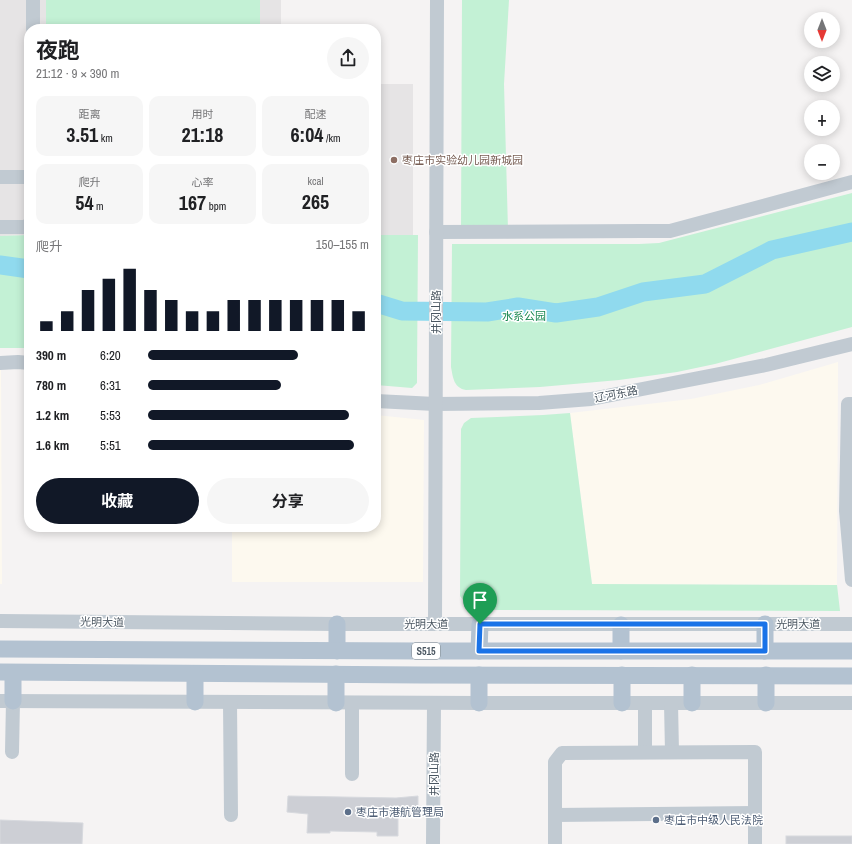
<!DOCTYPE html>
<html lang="zh">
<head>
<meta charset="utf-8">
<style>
  body { margin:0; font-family:"Archivo Narrow","Noto Sans SC",sans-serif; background:#f6f6f6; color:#202124; height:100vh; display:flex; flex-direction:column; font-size:15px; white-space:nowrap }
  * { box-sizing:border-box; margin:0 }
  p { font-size:13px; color:#757577 }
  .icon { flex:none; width:22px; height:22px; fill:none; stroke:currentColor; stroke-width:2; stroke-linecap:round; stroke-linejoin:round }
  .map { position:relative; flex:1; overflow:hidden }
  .sheet { position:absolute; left:24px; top:24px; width:357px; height:508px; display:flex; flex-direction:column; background:#fff; border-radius:16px; box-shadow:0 2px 10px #0003 }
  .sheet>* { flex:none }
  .needle { width:26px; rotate:180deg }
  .tools { position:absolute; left:804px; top:12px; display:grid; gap:8px }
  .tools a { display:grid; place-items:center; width:36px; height:36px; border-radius:50%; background:#fff; box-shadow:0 2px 10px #0003; font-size:20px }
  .pin { position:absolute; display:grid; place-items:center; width:34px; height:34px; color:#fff; margin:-41px -17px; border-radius:50% 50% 50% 0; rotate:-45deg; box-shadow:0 0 4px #0007 }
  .pin .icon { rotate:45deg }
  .round { display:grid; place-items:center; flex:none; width:42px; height:42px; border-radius:21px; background:#f6f6f6 }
  .overview { display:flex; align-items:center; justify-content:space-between; height:68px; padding:0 12px }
  h1 { font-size:22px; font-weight:700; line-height:30px }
  .stats { display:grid; grid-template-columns:repeat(3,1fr); gap:6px; height:68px; padding:4px 12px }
  .stats div { display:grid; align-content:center; border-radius:10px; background:#f6f6f6; text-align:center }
  .stats b { font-size:20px; font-weight:700 }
  .stats small { font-size:11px; font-weight:400 }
  .stats p { font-size:11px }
  .chart { height:112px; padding:8px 12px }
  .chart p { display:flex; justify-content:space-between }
  .chart svg { width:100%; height:72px; margin-top:4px; stroke:#111827; stroke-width:6 }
  .action { display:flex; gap:8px; margin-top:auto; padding:8px 12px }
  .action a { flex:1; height:46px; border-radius:24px; background:#111827; color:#fff; font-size:16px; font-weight:700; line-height:46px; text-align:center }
  .action a+a { background:#f6f6f6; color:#202124 }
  ul { padding:0 12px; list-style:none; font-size:13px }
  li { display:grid; grid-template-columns:64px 48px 1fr; align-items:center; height:30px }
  li i { height:10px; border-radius:5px; background:#111827 }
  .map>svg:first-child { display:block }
</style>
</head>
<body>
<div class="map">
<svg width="852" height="844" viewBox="0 0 852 844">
  <rect width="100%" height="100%" fill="#f5f3f3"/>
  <g fill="#fdf9ef">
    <path d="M 838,362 L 837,585 L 592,584 L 570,413 L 691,399 L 759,385 Z"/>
    <path d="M 0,367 L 1,367 L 2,584 L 0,584 Z"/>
    <path d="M 376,415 L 424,420 L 423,582 L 232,582 L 232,527 L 376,527 Z"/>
  </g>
  <g fill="#e6e4e5">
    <path d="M 0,0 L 281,0 L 281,29 L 29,29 L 29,235 L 0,236 Z"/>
    <rect x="376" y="84" width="37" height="151"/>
  </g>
  <g fill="#c3f1d5">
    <rect x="46" y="0" width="214" height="29"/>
    <path d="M 462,0 L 509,0 L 504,84 L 508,230 L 461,229 Z"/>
    <path d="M 852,193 L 852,327 L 715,364 L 677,372 L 619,380 L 540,387 L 466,390 C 454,388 453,378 451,367 L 452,244 L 639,244 L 659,243 Z"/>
    <path d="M 29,235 L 29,348 L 0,348 L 0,236 Z"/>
    <path d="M 376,235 L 418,235 L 417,377 L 417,383 L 412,388 L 376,385 Z"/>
    <path d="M 570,413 L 592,584 L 837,585 L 840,611 L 476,610 L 467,605 L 460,596 L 461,429 L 464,423 L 471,418 L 543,415 Z"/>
  </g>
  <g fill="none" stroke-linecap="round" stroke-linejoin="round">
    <g stroke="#90daee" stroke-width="19">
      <path d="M 0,265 L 29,269"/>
      <path d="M 376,303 L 402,311 L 487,312 L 518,307 L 556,313 L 598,307 L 643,292 L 705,284 L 772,250 L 852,232"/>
    </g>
  </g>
  <g fill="#cdcfd5" stroke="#d7d9de">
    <path d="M 288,796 L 396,798 L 418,796 L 418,813 L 398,815 L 398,836 L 377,836 L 377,832 L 330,831 L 330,833 L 307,833 L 308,814 L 287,812 Z"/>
    <path d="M 0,820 L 83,823 L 82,844 L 0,844 Z"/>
    <rect x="786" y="836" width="66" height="8"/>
  </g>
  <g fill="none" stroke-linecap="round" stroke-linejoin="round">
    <g stroke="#c1cad2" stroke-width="14">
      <path d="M 33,29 L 33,0"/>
      <path d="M 0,177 L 29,177"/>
      <path d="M 0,227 L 24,227 L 29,225"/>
      <path d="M 436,232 L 642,231 L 670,231 L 852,182"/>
      <path d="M 0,363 L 18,362 L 29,363"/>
      <path d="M 376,401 L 435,404 L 539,403 L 591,399 L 766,365 L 852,344"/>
      <path d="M 852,404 L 848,404 L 846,511 L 852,580"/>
      <path d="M 0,621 L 337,624 L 852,624"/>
      <path d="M 435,624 L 437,0"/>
      <path d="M 0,701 L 479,703 L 852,703"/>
      <path d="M 230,702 L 231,815"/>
      <path d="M 352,703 L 352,774"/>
      <path d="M 645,703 L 645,752"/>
      <path d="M 671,703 L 672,752"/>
      <path d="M 12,752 L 13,701"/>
      <path d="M 555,815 L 755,813"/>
      <path d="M 433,844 L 434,703"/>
      <path d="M 555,844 L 555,762 L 562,753 L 755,752 L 755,844"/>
    </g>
    <g stroke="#b3c2d1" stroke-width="17">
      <path d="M 337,624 L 337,651"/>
      <path d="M 765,624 L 765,651"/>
      <path d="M 621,625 L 621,651"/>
      <path d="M 0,649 L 421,651 L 852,651"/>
      <path d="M 479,651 L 480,624"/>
      <path d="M 0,672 L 421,675 L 852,676"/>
      <path d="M 336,674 L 336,703"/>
      <path d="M 622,675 L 622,703"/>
      <path d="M 692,675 L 692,703"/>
      <path d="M 766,675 L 766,703"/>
      <path d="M 13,701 L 13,673"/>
      <path d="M 195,702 L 195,674"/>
      <path d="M 479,703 L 479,675"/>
    </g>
  </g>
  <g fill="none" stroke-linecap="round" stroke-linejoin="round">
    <g stroke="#fff" stroke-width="8">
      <path id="route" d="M 480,624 L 765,624 L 765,651 L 479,651 Z"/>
    </g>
    <use href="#route" stroke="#1a73e8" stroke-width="5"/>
  </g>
  <circle fill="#8d6e63" stroke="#fff" stroke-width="1.5" cx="394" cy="160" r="4"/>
  <g fill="#5c6f8a" stroke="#fff" stroke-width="1.5">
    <circle cx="348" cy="812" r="4"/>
    <circle cx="656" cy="820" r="4"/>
  </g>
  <g text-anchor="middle" stroke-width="3" stroke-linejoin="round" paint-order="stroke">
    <rect fill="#fff" stroke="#808990" stroke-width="1" x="412" y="643" width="28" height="16" rx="3"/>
    <g font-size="10" font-weight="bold" fill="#4a5661">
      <text x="426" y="655">S515</text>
    </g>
    <g font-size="11" fill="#785e54" stroke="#fff" text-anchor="start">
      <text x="402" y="164">枣庄市实验幼儿园新城园</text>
    </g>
    <g font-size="11" fill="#4a5661" stroke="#fff">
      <text transform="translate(436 312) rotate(-90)" y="4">井冈山路</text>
      <text transform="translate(616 394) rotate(-11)" y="4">辽河东路</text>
      <text transform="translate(102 622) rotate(1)" y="4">光明大道</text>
      <text x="426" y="628">光明大道</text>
      <text x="798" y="628">光明大道</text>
      <text transform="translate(434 774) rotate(-90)" y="4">井冈山路</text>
    </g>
    <g font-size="11" fill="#17864f" stroke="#fff">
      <text x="524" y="320">水系公园</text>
    </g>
    <g font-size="11" fill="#4e5e75" stroke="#fff" text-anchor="start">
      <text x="356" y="816">枣庄市港航管理局</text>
      <text x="664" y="824">枣庄市中级人民法院</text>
    </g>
  </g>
</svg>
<div class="tools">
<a><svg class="needle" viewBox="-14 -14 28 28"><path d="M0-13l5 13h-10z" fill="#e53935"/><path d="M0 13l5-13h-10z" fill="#757577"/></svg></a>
<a><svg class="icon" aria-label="layers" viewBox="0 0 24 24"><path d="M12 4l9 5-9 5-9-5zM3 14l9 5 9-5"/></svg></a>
<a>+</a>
<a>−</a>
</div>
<div class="pin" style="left:480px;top:624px;background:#1e9e55"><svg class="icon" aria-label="arrive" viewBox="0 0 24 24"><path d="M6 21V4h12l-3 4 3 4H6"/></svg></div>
<section class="sheet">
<div class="overview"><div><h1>夜跑</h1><p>21:12 · 9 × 390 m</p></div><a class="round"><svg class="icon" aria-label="share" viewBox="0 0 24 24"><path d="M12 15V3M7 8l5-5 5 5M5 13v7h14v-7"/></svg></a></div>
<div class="stats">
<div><p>距离</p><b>3.51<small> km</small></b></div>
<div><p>用时</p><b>21:18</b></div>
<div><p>配速</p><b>6:04<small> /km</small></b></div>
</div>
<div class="stats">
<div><p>爬升</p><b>54<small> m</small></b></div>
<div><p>心率</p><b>167<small> bpm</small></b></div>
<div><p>kcal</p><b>265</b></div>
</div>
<div class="chart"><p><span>爬升</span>150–155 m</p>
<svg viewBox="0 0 160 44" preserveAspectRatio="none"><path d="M5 44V38M15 44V32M25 44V19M35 44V12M45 44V6M55 44V19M65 44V25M75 44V32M85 44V32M95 44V25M105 44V25M115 44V25M125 44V25M135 44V25M145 44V25M155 44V32"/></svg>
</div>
<ul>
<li><b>390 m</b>6:20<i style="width:68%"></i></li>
<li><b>780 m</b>6:31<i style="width:60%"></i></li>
<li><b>1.2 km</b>5:53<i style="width:91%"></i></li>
<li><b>1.6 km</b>5:51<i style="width:93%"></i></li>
</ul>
<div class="action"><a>收藏</a><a>分享</a></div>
</section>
</div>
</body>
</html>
